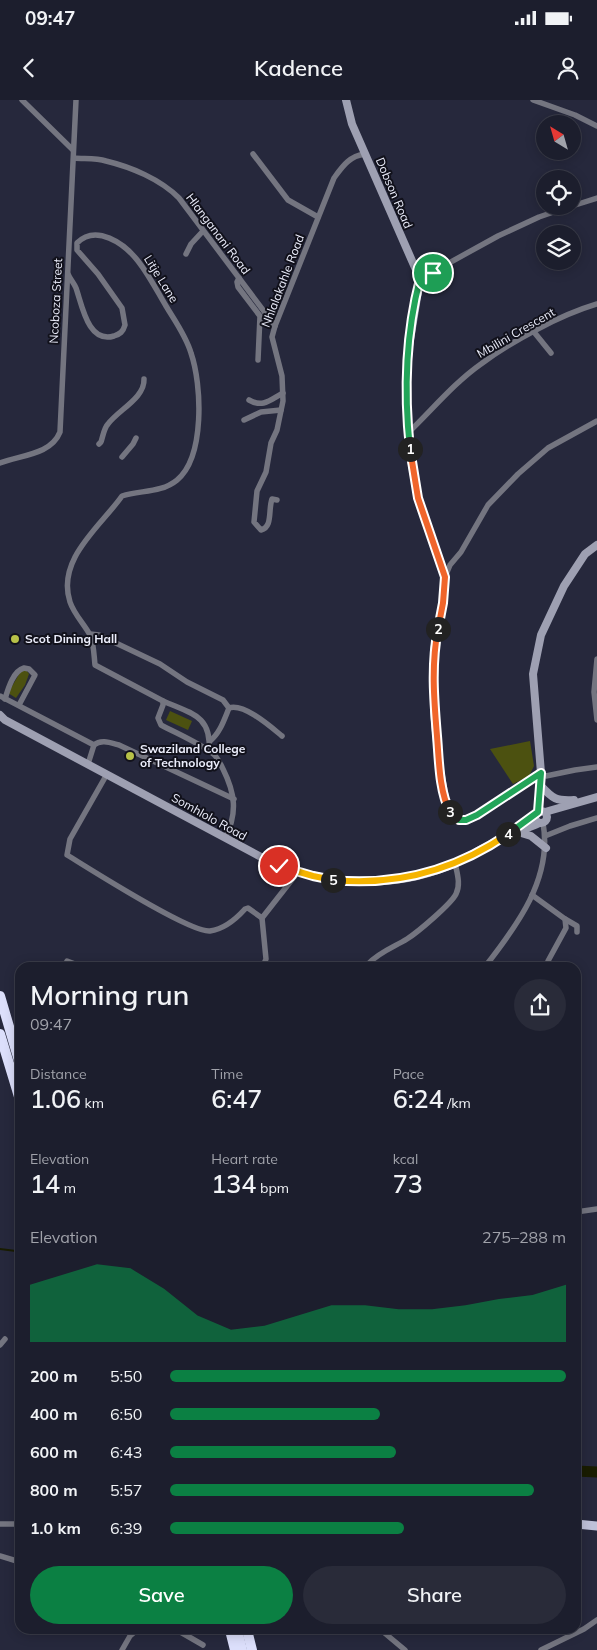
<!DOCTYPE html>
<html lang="en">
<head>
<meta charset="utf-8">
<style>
  body { margin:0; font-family:Mulish,sans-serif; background:#292b39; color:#f1f3f6; height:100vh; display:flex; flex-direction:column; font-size:19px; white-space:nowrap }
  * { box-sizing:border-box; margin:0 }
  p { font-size:16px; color:#a0a2aa }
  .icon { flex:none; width:28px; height:28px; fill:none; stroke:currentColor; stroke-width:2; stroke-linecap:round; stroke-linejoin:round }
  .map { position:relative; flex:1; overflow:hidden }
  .sheet { position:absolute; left:15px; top:862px; width:566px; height:672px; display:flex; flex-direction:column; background:#1c1e2d; border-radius:15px; box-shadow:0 2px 12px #0003,0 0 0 1px #3a3c49 }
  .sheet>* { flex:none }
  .needle { width:32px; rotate:323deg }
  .controls { position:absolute; left:536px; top:15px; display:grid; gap:10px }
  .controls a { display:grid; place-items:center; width:45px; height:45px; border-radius:50%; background:#1c1e2d; box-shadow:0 2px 12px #0003,0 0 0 1px #3a3c49; font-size:25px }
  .pin { position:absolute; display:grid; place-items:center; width:42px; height:42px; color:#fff; margin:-21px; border:2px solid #fff; border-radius:50%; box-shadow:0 1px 5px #0007 }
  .km { position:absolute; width:25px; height:25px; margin:-12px; border-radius:50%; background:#222; color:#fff; font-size:14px; line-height:25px; text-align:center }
  .round { display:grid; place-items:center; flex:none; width:52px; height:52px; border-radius:26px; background:#292b39 }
  .summary { display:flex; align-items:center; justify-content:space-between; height:85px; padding:0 15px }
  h1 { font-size:28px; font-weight:600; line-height:38px }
  .figures { display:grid; grid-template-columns:repeat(3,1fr); gap:8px; height:85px; padding:5px 15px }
  .figures div { display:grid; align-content:center }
  .figures b { font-size:25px; font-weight:600 }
  .figures small { font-size:14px; font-weight:400 }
  .figures p { font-size:14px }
  .chart { height:140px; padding:10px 15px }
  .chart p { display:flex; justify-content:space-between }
  .chart svg { width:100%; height:90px; margin-top:5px; fill:#0b8043; opacity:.7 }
  .primary-button { display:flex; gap:10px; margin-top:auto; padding:10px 15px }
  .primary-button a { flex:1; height:58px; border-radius:30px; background:#0b8043; color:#fff; font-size:20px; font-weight:600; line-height:58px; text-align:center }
  .primary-button a+a { background:#292b39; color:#f1f3f6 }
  ul { padding:0 15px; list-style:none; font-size:16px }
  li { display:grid; grid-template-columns:80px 60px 1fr; align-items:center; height:38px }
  li i { height:12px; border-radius:6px; background:#0b8043 }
  .status { display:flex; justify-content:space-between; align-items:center; height:35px; padding:0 25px; background:#1c1e2d; direction:ltr }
  .status svg { height:14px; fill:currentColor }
  header { display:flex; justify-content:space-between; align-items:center; height:65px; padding:0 15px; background:#1c1e2d; font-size:22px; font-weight:600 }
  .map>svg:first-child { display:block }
</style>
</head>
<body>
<div class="status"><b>09:47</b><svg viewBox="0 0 49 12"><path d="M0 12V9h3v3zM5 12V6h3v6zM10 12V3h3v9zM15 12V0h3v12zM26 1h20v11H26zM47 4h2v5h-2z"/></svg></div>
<header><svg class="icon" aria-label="back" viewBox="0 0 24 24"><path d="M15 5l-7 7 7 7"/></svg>Kadence<svg class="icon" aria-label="person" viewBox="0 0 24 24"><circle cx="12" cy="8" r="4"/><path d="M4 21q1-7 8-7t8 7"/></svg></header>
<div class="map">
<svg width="597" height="1550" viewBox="0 0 597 1550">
  <rect width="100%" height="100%" fill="#26283c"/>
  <g fill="#4c5110">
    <path d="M 21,571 L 27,571 L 29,574 L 25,585 L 16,598 L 8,593 Z"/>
    <path d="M 170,611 L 192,621 L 188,630 L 166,620 Z"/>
    <path d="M 530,641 L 534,666 L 529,676 L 513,684 L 490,649 Z"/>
  </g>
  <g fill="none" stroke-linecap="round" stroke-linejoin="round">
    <path stroke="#191c00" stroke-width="2" d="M 0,1149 L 16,1151 L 20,1156"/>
    <path stroke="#191c00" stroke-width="11" d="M 576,1371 L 597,1372"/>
    <g stroke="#747580" stroke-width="5.5">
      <path d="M 22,0 L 73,50"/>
      <path d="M 533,0 L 575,15 L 597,26"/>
      <path d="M 253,54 L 288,100 L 318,117"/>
      <path d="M 74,58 C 84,59 96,58 106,61 C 131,67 160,79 179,98 L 275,226"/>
      <path d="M 572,106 L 597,98"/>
      <path d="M 186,154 L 191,144 L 203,131"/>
      <path d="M 68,174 C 70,179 74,183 76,188 C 82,205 88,244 114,236 C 120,234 123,232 125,225 L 122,208 L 98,174 L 77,150 L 77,143 C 96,124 124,143 138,161 C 149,175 157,191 166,206 C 175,221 186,236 191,253 C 202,285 205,357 177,380 C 161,393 141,390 122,396 C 101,426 56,459 70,502 C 74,514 84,524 90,535 C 94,544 94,556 95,565 L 163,601 L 163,605 L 158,618 L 161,625 C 178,634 197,642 212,653 C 217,656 220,663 223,669 C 235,693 238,713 225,738"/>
      <path d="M 239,178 L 237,182 L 238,187 L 260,216 L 258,260"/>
      <path d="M 420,179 L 498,136 L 539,117 L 571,106"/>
      <path d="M 534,232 L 551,253"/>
      <path d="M 249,300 C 263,308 270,300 283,293"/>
      <path d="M 244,320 L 261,312 L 281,310"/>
      <path d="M 408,333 C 432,310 454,283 481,264 C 512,241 560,215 597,204"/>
      <path d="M 99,344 L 101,342 C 103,336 104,328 108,324 C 118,310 145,298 144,279"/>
      <path d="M 122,357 L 133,344 L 136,338"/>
      <path d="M 0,363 C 20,355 51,355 60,332 L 76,0"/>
      <path d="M 277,400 L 272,399 C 268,410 273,427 261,430 L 254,422 L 257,391 L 266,372 L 271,343 L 277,330 L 283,301 L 282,276 L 272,237 L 275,226 L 334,78 C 342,67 349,56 365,54"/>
      <path d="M 445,477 L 450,465 L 461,452 L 488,405 L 518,374 L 548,348 L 597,321"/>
      <path d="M 90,534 L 99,535 L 160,564 L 187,582 L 223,600 L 229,608 C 224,620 220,633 210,641"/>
      <path d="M 597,559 L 594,592 L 597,620"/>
      <path d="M 0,596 L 94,645"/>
      <path d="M 5,599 C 8,589 13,571 24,568 L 29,569 L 35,575 L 19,605"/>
      <path d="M 163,601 C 190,613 212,615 209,651"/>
      <path d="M 229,608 C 244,603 271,627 282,636"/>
      <path d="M 88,664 L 94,645 C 101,639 111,643 119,645 L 234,699"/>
      <path d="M 541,673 L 546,676 L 575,670 L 597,667"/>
      <path d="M 107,674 L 70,739 L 67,755 C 90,769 190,833 210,831 C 225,829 236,819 245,809 L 248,808 L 262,818 L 298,772"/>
      <path d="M 545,736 L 570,726 L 597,718"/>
      <path d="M 532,795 L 565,819 L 566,828 L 548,861"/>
      <path d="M 262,818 L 266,859 L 262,868"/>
      <path d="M 565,819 L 577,826 L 577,832"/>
      <path d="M 64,868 L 67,861 L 75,864 L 79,868"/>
      <path d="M 369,868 L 368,864 C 379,852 394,847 407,839 C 418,832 451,804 456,794 C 461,784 457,773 455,763"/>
      <path d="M 484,868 C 517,826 553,778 543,723"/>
      <path d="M 576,1112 L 597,1109"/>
      <path d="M 0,1245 L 5,1239"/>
      <path d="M 0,1424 L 20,1424"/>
      <path d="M 0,1456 L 20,1462"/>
      <path d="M 177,1530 L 203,1545"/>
      <path d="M 381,1530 L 405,1550"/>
      <path d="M 122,1550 L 130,1536 L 137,1530"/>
      <path d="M 541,1550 L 584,1529 L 597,1520"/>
    </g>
    <g stroke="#9ea0b2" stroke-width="8">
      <path d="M 346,0 L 352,24 L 420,179 L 409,246 L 406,282 L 409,348 L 418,398 L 445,477 L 443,503 L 434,550 L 434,611 L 439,664 L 446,704 L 453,716 L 459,720 L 466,720 L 477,715 L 541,673"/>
      <path d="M 0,615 L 5,620 L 261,757 C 318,784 385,791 446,767 C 465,759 482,748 500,739 C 513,733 526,729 539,723"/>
      <path d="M 541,686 C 553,699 556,701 574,700"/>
      <circle cx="541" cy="717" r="6"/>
      <path d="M 538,712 L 541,673 L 533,574 L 541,535 L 564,486 L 585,454 L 597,445"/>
      <path d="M 545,712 L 597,697"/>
      <path d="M 514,730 L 535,715"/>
      <path d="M 518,732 L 531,736 L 546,748"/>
    </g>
    <path stroke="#bec1d8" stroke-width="9" d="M 576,1424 L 597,1426"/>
    <g stroke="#dcdffb" stroke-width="10">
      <path d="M 0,896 L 20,964"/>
      <path d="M 0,934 L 20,1000"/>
      <path d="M 230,1530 L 235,1550"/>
      <path d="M 237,1530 L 242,1550"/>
      <path d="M 247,1530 L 252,1550"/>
    </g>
  </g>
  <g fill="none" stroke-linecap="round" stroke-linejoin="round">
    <g stroke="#fff" stroke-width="10">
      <path id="split-1" d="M 410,349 C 404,294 406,233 420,179 L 433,173"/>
    </g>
    <g stroke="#fff" stroke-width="10">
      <path id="split-2" d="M 410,349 L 418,398 L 445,477 L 443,503 L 438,529"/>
    </g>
    <g stroke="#fff" stroke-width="10">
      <path id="split-3" d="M 438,529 C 431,565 434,600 437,636 C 439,659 439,691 450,712"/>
    </g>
    <g stroke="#fff" stroke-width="10">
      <path id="split-4" d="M 450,712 L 459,720 L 466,720 L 477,715 L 541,673 L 538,712 L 508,734"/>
    </g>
    <g stroke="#fff" stroke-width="10">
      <path id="split-5" d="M 333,780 C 397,786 454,771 508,734"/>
    </g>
    <g stroke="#fff" stroke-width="10">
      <path id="split-6" d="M 279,766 L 313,776 L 333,780"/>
    </g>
    <use href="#split-1" stroke="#22a559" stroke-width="6"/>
    <use href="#split-2" stroke="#f0652b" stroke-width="6"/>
    <use href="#split-3" stroke="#f0652b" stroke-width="6"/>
    <use href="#split-4" stroke="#22a559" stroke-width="6"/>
    <use href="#split-5" stroke="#f5b400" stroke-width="6"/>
    <use href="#split-6" stroke="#f5b400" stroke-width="6"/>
  </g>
  <g fill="#b7c148" stroke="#11111b" stroke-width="2">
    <circle cx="15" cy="539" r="5"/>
    <circle cx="130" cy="656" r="5"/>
  </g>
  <g text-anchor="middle" stroke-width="4" stroke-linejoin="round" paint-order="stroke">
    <g font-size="12" fill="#ebedfb" stroke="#11111b">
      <text transform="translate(394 93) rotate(67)" y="4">Dobson Road</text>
      <text transform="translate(218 134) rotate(53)" y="4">Hlanganani Road</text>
      <text transform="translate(161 179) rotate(58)" y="4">Litje Lane</text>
      <text transform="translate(283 181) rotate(-69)" y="4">Nhlalakahle Road</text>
      <text transform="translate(56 201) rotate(-87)" y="4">Ncoboza Street</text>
      <text transform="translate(516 233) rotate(-30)" y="4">Mbilini Crescent</text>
      <text transform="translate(209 717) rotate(29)" y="4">Somhlolo Road</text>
    </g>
    <g font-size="12" font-weight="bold" fill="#ebedfb" stroke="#11111b" text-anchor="start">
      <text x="25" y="543">Scot Dining Hall</text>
      <text x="140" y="653">Swaziland College<tspan x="140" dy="14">of Technology</tspan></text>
    </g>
  </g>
</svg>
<div class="controls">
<a><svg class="needle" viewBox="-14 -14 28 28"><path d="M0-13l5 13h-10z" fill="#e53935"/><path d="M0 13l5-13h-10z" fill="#a0a2aa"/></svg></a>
<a><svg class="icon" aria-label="locate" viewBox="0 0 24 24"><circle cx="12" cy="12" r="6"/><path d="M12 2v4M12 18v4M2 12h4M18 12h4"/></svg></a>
<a><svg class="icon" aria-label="layers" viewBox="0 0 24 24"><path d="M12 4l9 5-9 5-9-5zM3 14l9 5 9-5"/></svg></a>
</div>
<div class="pin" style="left:433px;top:173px;background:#1e9e55"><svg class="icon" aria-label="arrive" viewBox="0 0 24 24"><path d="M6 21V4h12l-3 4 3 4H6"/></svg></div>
<div class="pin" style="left:279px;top:766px;background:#d93025"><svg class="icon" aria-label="check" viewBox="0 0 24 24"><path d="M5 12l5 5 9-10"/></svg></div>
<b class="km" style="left:410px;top:349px">1</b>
<b class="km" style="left:438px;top:529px">2</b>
<b class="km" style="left:450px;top:712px">3</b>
<b class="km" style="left:508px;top:734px">4</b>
<b class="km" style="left:333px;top:780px">5</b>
<section class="sheet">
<div class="summary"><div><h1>Morning run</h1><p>09:47</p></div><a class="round"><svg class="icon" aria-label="share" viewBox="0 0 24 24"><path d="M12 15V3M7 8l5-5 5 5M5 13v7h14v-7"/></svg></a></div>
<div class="figures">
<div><p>Distance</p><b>1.06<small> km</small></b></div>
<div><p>Time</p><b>6:47</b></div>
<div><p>Pace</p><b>6:24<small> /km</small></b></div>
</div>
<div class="figures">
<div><p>Elevation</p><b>14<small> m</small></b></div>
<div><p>Heart rate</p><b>134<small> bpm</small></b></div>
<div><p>kcal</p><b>73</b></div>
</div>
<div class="chart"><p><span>Elevation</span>275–288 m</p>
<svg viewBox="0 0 160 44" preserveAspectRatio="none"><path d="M0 44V16L10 11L20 6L30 8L40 18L50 31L60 38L70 36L80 31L90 26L100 26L110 28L120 28L130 26L140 23L150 21L160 16V44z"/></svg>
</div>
<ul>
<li><b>200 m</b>5:50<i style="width:100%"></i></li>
<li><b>400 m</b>6:50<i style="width:53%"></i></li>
<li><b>600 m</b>6:43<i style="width:57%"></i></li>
<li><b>800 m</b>5:57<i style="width:92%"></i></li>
<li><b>1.0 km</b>6:39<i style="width:59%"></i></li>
</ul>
<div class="primary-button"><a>Save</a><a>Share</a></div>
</section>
</div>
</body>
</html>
